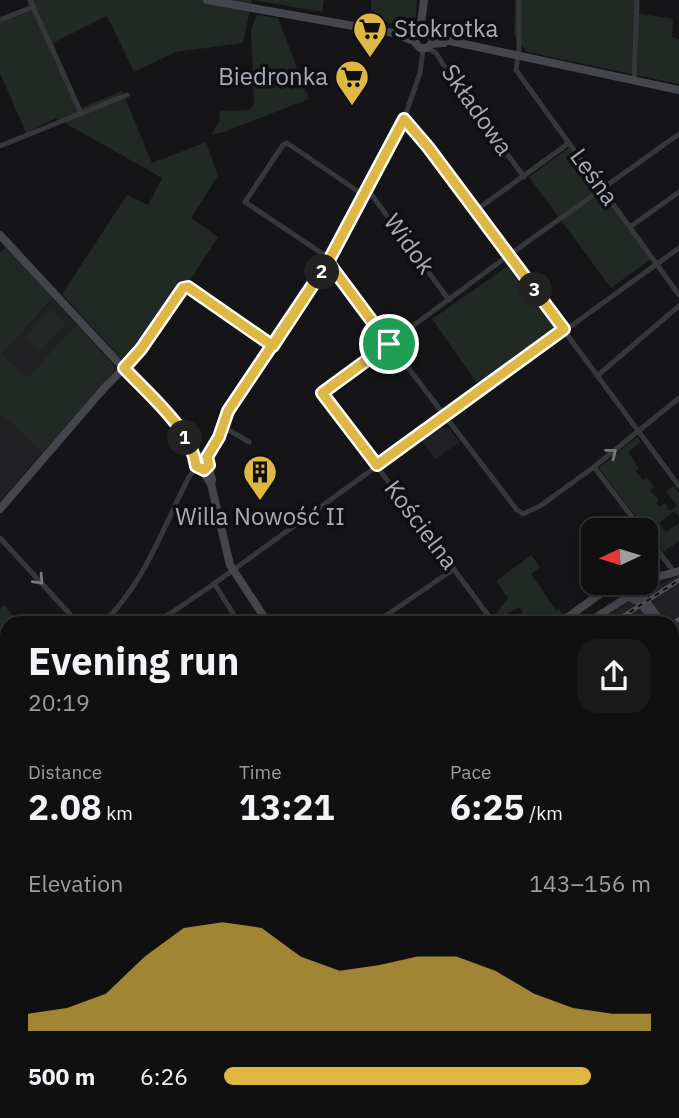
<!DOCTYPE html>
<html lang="en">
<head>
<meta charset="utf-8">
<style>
  body { margin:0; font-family:"IBM Plex Sans",sans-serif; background:#19191a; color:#f1f3f6; height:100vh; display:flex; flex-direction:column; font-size:26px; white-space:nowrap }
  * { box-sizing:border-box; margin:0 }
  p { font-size:23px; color:#9c9d9f }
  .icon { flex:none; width:38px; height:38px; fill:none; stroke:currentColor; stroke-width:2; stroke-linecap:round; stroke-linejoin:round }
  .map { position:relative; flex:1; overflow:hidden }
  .details { position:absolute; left:0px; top:616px; width:679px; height:502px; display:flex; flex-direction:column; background:#101011; border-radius:21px 21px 0 0; box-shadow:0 4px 10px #0003,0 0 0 2px #303031 }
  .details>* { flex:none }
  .needle { width:46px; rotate:266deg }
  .buttons { position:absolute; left:581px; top:518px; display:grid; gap:14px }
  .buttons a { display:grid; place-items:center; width:77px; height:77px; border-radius:14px; background:#101011; box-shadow:0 4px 10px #0003,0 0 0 2px #303031; font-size:35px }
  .pin { position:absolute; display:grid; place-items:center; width:60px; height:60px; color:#fff; margin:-30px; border:4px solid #fff; border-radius:50%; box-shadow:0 2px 7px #0007 }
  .km { position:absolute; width:35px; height:35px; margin:-18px; border-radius:50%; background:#222; color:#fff; font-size:19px; line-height:35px; text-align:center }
  .round { display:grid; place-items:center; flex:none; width:74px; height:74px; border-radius:21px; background:#19191a }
  .overview { display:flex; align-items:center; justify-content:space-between; height:119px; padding:0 28px }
  h1 { font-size:38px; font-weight:800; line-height:52px }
  .metrics { display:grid; grid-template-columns:repeat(3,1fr); gap:10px; height:119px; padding:7px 28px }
  .metrics div { display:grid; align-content:center }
  .metrics b { font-size:35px; font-weight:800 }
  .metrics small { font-size:19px; font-weight:400 }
  .metrics p { font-size:19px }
  .chart { height:196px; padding:14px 28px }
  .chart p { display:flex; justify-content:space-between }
  .chart svg { width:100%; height:126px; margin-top:7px; fill:#deb745; opacity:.7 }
  ul { padding:0 28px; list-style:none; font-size:23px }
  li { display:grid; grid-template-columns:112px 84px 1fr; align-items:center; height:52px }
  li i { height:18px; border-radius:9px; background:#deb745 }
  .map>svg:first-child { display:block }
</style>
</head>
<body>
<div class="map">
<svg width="679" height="1118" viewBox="0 0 679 1118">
  <rect width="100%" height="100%" fill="#151517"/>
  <g fill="#212123">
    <path d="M 53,299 L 116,368 L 0,501 L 0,357 Z"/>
    <path d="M 440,426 L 444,429 L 448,427 L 460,442 L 435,459 L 421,440 Z"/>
    <path d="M 679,575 L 679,629 L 672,634 L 672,623 L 596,623 L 649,589 Z"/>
    <path d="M 7,1041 L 7,1111 L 18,1111 L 6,1118 L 0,1118 L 0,1047 Z"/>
  </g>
  <g fill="#222823">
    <path d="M 27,0 L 324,0 L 322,12 L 252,0 L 243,43 L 176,52 L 134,72 L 107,16 L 53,43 L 81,108 L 122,91 L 152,163 L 206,142 L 218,176 L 191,218 L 218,237 L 190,280 L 125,363 L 62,294 L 127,195 L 148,205 L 162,178 L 56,118 L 26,133 L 0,73 L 0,22 L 30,10 Z"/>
    <path d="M 371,0 L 417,0 L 415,28 L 410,29 L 371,18 Z"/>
    <path d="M 515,0 L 637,0 L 636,13 L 673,19 L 672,37 L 679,39 L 679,84 L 527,52 L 514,35 Z"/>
    <path d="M 257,15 L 278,18 L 309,99 L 224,132 L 211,135 L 220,120 L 219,113 L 221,111 L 249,110 L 254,104 L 251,30 Z"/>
    <path d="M 569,148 L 651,259 L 611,288 L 529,177 Z"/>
    <path d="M 6,247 L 53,298 L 2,355 L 27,378 L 77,325 L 116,368 L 43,452 L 0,413 L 0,253 Z"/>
    <path d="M 509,265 L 554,327 L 554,332 L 479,386 L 432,319 Z"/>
    <path d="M 50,309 L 66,323 L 39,352 L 24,338 Z"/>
    <path d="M 637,437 L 641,442 L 628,452 L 639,468 L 636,471 L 643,480 L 647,477 L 654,487 L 650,490 L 658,500 L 656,503 L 659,507 L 665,503 L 670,511 L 677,506 L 666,491 L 674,486 L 679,493 L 679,517 L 674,511 L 659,523 L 666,532 L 679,523 L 679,541 L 663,552 L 599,468 Z"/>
    <path d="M 531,555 L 540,567 L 531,574 L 556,610 L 559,609 L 563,615 L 551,623 L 523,623 L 521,619 L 524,617 L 522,613 L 523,611 L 519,607 L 506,614 L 511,619 L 503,623 L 496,614 L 508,598 L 496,581 Z"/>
    <path d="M 4,605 L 19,623 L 7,623 L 7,756 L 0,762 L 0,609 Z"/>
    <path d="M 0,788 L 7,798 L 7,868 L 3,872 L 7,878 L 7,900 L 0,905 Z"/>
    <path d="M 20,1111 L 127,1111 L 117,1118 L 24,1118 Z"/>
    <path d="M 150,1111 L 220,1111 L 225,1118 L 140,1118 Z"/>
    <path d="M 260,1111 L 393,1111 L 383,1118 L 250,1118 Z"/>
  </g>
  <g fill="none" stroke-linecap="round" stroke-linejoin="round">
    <g stroke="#36373b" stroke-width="5">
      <path d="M 30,0 L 81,113"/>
      <path d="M 519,0 L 519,49 L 516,70 L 679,295"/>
      <path d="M 0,20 L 33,7"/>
      <path d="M 427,48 L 436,53 L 455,83 L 524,177"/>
      <path d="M 634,80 L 637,0"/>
      <path d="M 404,119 L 428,147 L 679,486"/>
      <path d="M 0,146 L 127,95"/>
      <path d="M 368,190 L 449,300"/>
      <path d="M 365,196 L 287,143 L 283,145 L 245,202 L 323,254 L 331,267 L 517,510 L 523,514 L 540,506 L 594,467 L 679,398"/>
      <path d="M 475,211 L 569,143"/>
      <path d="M 630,227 L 679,192"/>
      <path d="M 124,368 L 141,349 L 183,288 L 188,287 L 273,346"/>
      <path d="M 597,376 L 679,306"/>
      <path d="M 222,426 L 249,442"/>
      <path d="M 207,457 L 219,437 L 228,410 L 300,307 L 328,262 L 368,190 L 404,119 L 420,73 L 423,49"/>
      <path d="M 594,467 L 642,530"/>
      <path d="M 646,535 L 675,573"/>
      <path d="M 0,538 L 78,623"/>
      <path d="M 214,583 L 239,623"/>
      <path d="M 103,623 C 145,583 163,527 189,477 L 197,467"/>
      <path d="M 146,623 L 168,615 L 211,586 L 679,248"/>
      <path d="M 375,623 L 454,569"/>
      <path d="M 494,623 L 322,393 L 509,255 L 679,134"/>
      <path d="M 0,701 L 7,696"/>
      <path d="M 672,776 L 679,771"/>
      <path d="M 672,839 L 679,850"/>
      <path d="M 0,870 L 7,880"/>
      <path d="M 672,896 L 679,906"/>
      <path d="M 672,953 L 679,929"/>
      <path d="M 672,1075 L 679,1050"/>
      <path d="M 129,1118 L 139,1111"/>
      <path d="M 465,1118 L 466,1111"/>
      <path d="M 519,1118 L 521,1111"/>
      <path d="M 564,1118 L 566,1111"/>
      <path d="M 586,1118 L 588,1111"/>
      <path d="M 623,1118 L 625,1111"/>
      <path d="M 660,1118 L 662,1111"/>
    </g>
    <g stroke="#45464b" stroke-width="8">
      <path d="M 207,0 L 399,34 L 416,34"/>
      <path d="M 420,32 L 424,0"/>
      <path d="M 401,36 L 414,41 L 420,48 L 427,48 L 431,44 L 444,43"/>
      <path d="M 431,37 L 679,90"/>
      <path d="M 0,235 L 179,428 L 197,458"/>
      <path d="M 197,458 L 203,455 L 209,461 L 208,467 L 212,479 L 211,484 L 230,565 L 268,623"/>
      <path d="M 202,470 L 211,484"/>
      <path d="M 0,509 L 105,387 L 124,368"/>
      <path d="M 646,580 L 679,571"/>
      <path d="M 629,597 L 640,602 L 655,623"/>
      <path d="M 560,623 L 604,591 L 636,583"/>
      <path d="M 587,623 L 634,593 L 642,596 L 662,623"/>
      <path d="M 672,638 L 678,652"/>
      <path d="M 672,693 L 679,684"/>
      <path d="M 672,923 L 679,917"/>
      <path d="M 0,1039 L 7,1033"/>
      <path d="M 399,1118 L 408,1111"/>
    </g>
    <g stroke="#505156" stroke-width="4.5">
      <g id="rail">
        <path d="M 613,623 L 679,580"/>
        <path d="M 672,624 L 679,619"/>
        <path d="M 0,1069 L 7,1063"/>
        <path d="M 0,1096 L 7,1092"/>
      </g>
    </g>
    <use href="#rail" stroke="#101012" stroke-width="2" stroke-dasharray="5" stroke-linecap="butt"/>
  </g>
  <defs><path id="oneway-chevron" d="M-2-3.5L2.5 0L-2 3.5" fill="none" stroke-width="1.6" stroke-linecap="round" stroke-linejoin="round" transform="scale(1.75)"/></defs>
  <g stroke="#75777e">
    <use href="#oneway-chevron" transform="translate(612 453) rotate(-38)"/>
    <use href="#oneway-chevron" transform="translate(39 580) rotate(47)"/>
  </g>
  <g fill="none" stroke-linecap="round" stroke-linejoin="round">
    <g stroke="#fff" stroke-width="14">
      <path id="route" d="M 389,344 L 328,262 L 228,411 L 219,437 L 207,457 L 209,465 L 204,470 L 196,466 C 191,429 150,396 124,368 L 141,349 L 183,288 L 188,287 L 273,346 L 328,262 L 404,119 L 428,147 L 564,329 L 377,465 L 322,393 L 389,344"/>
    </g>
    <use href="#route" stroke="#deb745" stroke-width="9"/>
  </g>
  <defs>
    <g id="supermarket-pin" transform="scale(1.75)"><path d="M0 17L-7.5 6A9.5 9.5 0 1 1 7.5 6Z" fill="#deb745" stroke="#101012"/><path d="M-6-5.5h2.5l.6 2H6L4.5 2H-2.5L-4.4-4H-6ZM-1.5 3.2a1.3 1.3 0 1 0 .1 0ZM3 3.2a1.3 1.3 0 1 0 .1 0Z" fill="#111"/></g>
    <g id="building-pin" transform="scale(1.75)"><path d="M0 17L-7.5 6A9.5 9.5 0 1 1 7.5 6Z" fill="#deb745" stroke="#101012"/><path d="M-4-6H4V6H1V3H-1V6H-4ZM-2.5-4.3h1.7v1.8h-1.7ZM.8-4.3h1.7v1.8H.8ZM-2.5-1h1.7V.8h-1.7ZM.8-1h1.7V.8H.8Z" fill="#111"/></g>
  </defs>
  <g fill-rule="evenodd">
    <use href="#supermarket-pin" x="370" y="29"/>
    <use href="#supermarket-pin" x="352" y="77"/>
    <use href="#building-pin" x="260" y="472"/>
  </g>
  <g text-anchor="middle" stroke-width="7" stroke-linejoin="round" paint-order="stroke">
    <g font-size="24" fill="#a8abb5" stroke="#101012" text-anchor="start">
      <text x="394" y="37">Stokrotka</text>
      <text x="328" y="85" text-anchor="end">Biedronka</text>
      <text x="260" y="525" text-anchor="middle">Willa Nowość II</text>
    </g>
    <g font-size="24" fill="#a8abb5" stroke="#101012">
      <text transform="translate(477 110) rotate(55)" y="8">Składowa</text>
      <text transform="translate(594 177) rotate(54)" y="8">Leśna</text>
      <text transform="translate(409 244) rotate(54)" y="8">Widok</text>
      <text transform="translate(421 525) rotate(53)" y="8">Kościelna</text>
    </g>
  </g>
</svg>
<div class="buttons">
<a><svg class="needle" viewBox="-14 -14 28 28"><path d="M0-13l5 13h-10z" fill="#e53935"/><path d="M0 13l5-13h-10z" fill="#9c9d9f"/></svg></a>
</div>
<div class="pin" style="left:389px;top:344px;background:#1e9e55"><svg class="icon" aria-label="arrive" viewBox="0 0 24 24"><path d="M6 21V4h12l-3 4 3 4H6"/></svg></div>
<b class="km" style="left:185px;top:438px">1</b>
<b class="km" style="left:322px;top:272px">2</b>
<b class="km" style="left:535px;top:290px">3</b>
<section class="details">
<div class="overview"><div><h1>Evening run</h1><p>20:19</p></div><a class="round"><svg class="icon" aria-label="share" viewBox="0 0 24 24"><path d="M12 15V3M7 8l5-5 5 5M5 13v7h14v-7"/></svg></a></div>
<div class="metrics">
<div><p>Distance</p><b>2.08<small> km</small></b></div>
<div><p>Time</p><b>13:21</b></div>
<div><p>Pace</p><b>6:25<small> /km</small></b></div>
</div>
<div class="chart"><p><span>Elevation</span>143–156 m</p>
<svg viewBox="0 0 160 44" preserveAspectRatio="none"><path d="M0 44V38L10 36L20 31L30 18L40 8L50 6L60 8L70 18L80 23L90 21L100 18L110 18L120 23L130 31L140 36L150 38L160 38V44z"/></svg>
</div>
<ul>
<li><b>500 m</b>6:26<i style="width:86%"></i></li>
</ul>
</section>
</div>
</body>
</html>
